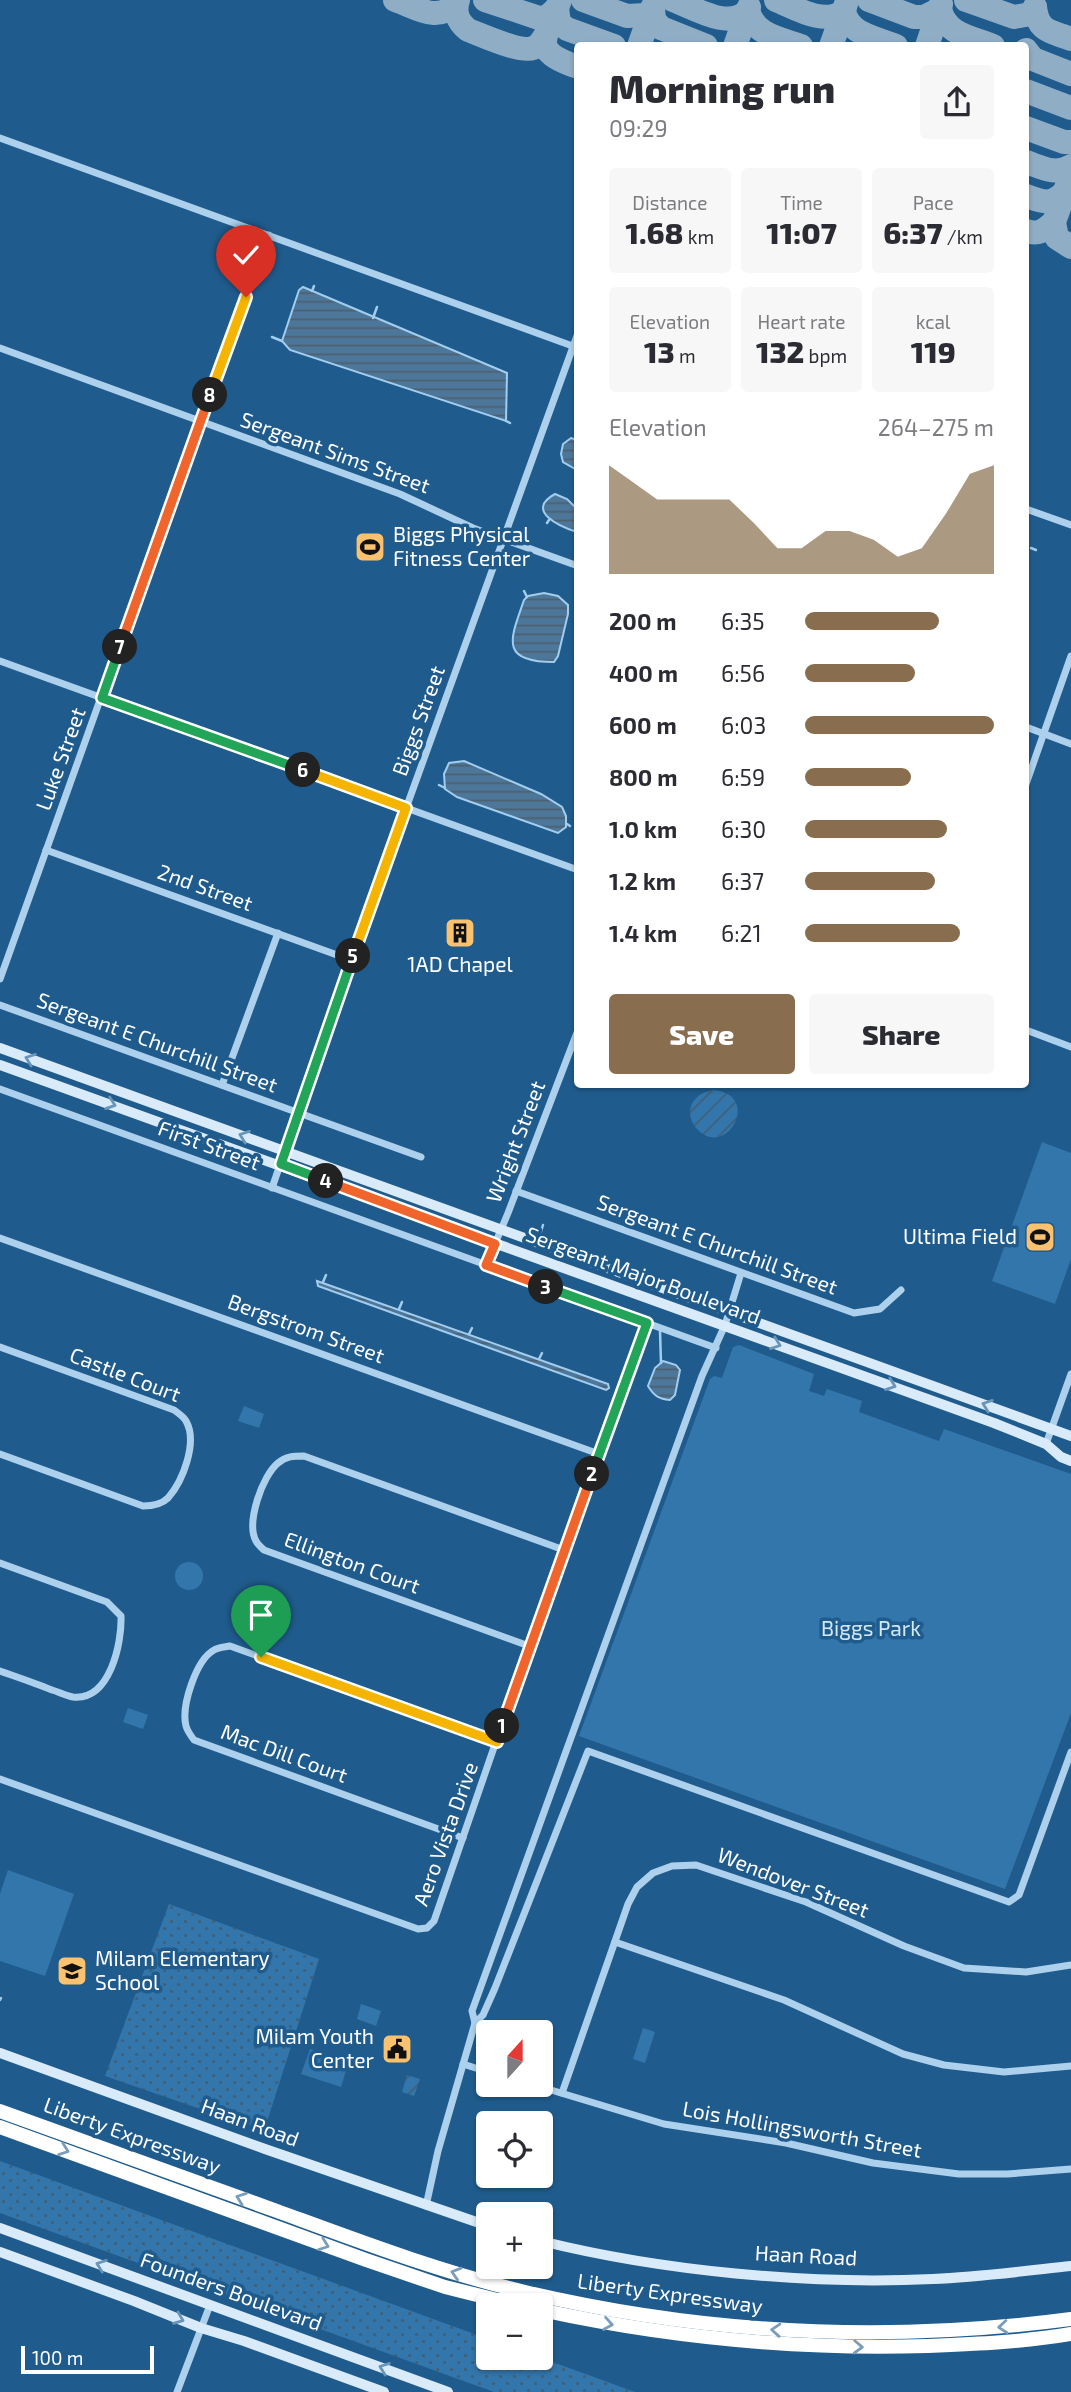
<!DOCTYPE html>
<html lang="en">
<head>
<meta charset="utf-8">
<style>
  body { margin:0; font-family:"Exo 2",sans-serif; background:#f7f7f7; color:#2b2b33; height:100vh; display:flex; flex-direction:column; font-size:26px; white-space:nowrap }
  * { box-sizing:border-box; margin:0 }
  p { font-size:23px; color:#7c7c81 }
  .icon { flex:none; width:38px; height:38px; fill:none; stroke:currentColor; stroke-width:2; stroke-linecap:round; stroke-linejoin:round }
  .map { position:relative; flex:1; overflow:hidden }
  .side { position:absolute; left:574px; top:42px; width:455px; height:1046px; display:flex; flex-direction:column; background:#fff; border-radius:7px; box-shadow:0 2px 5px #0004 }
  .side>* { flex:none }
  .needle { width:46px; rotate:21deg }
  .tools { position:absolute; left:476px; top:2020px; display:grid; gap:14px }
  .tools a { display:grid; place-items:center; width:77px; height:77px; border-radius:7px; background:#fff; box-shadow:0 2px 5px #0004; font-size:35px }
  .scale { position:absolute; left:21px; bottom:18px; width:133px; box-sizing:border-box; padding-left:7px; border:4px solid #fff; border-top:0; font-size:19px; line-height:24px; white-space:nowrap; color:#fff; -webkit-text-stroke:5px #1f5c8d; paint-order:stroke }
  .pin { position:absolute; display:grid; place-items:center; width:60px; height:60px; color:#fff; margin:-72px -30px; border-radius:50% 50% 50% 0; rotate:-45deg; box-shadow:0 0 7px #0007 }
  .pin .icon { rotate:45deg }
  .km { position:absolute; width:35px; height:35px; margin:-18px; border-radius:50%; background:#222; color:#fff; font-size:19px; line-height:35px; text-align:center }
  .round { display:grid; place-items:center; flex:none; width:74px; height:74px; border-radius:7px; background:#f7f7f7 }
  .summary { display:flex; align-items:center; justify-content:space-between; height:119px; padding:0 35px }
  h1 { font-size:38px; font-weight:800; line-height:52px }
  .metrics { display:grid; grid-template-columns:repeat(3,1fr); gap:10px; height:119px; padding:7px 35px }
  .metrics div { display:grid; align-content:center; border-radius:7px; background:#f7f7f7; text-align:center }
  .metrics b { font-size:30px; font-weight:800 }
  .metrics small { font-size:19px; font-weight:400 }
  .metrics p { font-size:19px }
  .chart { height:196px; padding:14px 35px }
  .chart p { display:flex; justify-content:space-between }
  .chart svg { width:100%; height:126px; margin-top:7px; fill:#886e4e; opacity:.7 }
  .cta { display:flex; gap:14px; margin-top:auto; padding:14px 35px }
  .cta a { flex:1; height:80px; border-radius:7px; background:#886e4e; color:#fff; font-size:28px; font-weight:800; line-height:80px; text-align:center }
  .cta a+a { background:#f7f7f7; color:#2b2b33 }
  ul { padding:0 35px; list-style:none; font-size:23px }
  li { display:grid; grid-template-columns:112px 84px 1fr; align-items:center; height:52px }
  li i { height:18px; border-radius:9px; background:#886e4e }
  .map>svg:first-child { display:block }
</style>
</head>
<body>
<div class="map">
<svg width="1071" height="2392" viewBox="0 0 1071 2392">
  <defs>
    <pattern id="grass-dots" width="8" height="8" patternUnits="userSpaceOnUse" patternTransform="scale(1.75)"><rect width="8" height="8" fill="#3376ab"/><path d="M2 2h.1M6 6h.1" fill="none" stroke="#415f77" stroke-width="1.8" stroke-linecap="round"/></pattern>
    <pattern id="garden-furrows" width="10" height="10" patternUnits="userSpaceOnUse" patternTransform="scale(1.75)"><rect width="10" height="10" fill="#3376ab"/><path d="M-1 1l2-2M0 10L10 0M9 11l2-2" fill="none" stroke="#415f77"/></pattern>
    <pattern id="water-rules" width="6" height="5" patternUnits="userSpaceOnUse" patternTransform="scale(1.75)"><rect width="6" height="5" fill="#4d779a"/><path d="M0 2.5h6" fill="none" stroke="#4c5f6f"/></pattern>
  </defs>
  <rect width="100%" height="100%" fill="#1f5c8d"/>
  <g fill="url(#grass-dots)">
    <path d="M 169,1904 L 319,1959 L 264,2131 L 105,2076 Z"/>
    <path d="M 0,2161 L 488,2339 L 488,2357 L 539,2357 L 635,2392 L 494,2392 L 0,2213 Z"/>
  </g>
  <g fill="#3376ab">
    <path d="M 1042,1142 L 1071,1153 L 1071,1259 L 1055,1304 L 992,1281 Z"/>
    <path d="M 739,1345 L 814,1374 L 809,1391 L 824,1396 L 827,1389 L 862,1401 L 859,1412 L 939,1441 L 944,1429 L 1071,1474 L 1071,1713 L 1005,1889 L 579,1736 L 710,1379 L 714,1376 L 722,1378 L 733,1347 Z"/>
    <path d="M 244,1406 L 264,1414 L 259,1428 L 238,1421 Z"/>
    <circle cx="189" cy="1576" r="14"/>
    <path d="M 128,1708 L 148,1715 L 143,1729 L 123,1722 Z"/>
    <path d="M 8,1870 L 74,1894 L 45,1976 L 0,1961 L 0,1894 Z"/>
    <path d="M 361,2004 L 381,2011 L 376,2026 L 357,2019 Z"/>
    <path d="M 643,2028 L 655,2032 L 645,2063 L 633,2059 Z"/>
    <path d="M 310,2049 L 349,2061 L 341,2087 L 301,2074 Z"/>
  </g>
  <g fill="url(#garden-furrows)">
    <path d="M 713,1090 C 762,1094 728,1159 698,1130 C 692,1125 690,1117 690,1110 C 692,1098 702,1092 713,1090 Z"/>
    <path d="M 407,2075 L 420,2079 L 414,2096 L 402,2092 Z"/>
  </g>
  <g fill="url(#water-rules)" stroke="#a1cdee" stroke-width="2">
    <path d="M 303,287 L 507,373 L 506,421 L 290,350 L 282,341 L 299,290 Z"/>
    <path d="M 571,438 L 577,440 L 577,470 L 563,462 L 561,454 L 563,444 Z"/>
    <path d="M 555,494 L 567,499 L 577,509 L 577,532 C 561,527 524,511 555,494 Z"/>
    <path d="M 544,593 L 558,596 L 568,605 L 568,614 L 558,656 L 554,662 C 498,662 511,638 524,600 L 528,596 Z"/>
    <path d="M 464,761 L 541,794 L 562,807 L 566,816 L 566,827 L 558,833 L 457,797 L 445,789 L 444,774 L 449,763 Z"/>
    <path d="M 317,1281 L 608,1384 L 609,1388 L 606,1390 L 318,1286 Z"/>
    <path d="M 663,1361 L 676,1365 L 680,1370 L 675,1395 L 670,1400 C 659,1399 654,1396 648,1386 L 655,1368 Z"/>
  </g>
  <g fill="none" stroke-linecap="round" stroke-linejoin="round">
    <g stroke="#a1cdee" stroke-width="2.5">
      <path d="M 312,291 L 314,286"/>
      <path d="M 373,318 L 377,307"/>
      <path d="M 272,337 L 282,341"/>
      <path d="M 506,421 L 510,423"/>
      <path d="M 547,523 L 549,520"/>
      <path d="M 1031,548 L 1036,550"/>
      <path d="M 524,591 L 527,597"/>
      <path d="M 439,785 L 445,788"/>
      <path d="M 567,824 L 570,826"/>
      <path d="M 539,1238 L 543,1225"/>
      <path d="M 323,1282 L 326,1275"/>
      <path d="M 399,1309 L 402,1302"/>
      <path d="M 660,1331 L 661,1363"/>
      <path d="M 469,1334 L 472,1328"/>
      <path d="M 539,1359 L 542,1353"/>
      <path d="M 0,2000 L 1,1998"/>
    </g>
    <g stroke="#8faec6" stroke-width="24">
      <path d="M 395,0 C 418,8 435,22 456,5"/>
      <path d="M 458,0 C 454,13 458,22 468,30 C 482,35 520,53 533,48 C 539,46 542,41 545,36"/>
      <path d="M 485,0 L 539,18 L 547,17 L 557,8"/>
      <path d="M 560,0 C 545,40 529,50 578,67"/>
      <path d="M 583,0 L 627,16 L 646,15 L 653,8"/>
      <path d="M 673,0 C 694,8 730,31 748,10 C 754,35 779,38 801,46"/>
      <path d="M 776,0 C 796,8 824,26 844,11 C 849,35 875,37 896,46"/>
      <path d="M 869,0 L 914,17 L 924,17 L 940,9 C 946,35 971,37 993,46"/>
      <path d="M 966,0 L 1014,17 L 1031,14 L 1035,7"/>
      <path d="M 1035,7 C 1038,32 1050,31 1071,39"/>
      <path d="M 557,8 L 559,23 L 567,29 L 614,46"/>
      <path d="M 653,8 L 654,20 L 661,28 L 706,46"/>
      <path d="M 639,46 L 654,4"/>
      <path d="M 735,46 L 749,7"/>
      <path d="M 831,46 L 846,4"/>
      <path d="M 927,46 L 941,4"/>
      <path d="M 1026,50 L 1033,59 L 1071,74"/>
      <path d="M 1026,91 L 1071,108"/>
      <path d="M 1026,128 L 1064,142 L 1071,142"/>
      <path d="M 1026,162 C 1041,167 1056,176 1071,166"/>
      <path d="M 1071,174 L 1054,222 L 1057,238 L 1071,247"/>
      <path d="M 1026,196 C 1044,202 1049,206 1065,192"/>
      <path d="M 1026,231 C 1038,235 1044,231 1054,222"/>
    </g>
    <g stroke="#add1ec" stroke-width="7">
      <path d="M 0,138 L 578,348"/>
      <path d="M 0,348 L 400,494 L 473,528 L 578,566"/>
      <path d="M 1026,509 L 1071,525"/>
      <path d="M 0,661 L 578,870"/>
      <path d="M 1026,727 L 1071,744"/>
      <path d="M 1026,784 L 1071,656"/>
      <path d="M 46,850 L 351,960"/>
      <path d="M 0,979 L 200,421 L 269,235"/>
      <path d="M 0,1005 L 421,1157"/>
      <path d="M 1026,1030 L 1071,1047"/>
      <path d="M 222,1085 L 278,933"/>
      <path d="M 0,1089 L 716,1348"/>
      <path d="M 272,1188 L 341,988 L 578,333"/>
      <path d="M 516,1191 L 854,1313 L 880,1309 L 901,1290"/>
      <path d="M 0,1238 L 599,1454"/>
      <path d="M 486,1265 L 508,1213 L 578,1030"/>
      <path d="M 0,1347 L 174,1410 C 178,1413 184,1417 186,1421 C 198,1442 183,1481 168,1498 C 161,1505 152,1506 143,1506 L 0,1454"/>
      <path d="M 1046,1444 L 1071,1374"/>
      <path d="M 0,1563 L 107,1602 L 121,1616 C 122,1643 110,1701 73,1697 C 66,1696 59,1692 52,1690 C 35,1683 17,1677 0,1671"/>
      <path d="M 529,1646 L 264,1550 C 261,1547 258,1545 256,1541 C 246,1523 262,1476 278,1463 C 286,1456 294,1456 304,1456 L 564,1550"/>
      <path d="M 0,1779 L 418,1929 L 427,1928 L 434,1921 L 529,1646 L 647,1323"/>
      <path d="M 463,1838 L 194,1740 C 191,1736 187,1730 186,1726 C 181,1706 196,1660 214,1650 C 218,1647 225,1647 230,1646 L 497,1742"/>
      <path d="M 615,1942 L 784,2000 L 903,2054 L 944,2065 L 1004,2072 L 1071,2066"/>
      <path d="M 475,2023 L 483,2015 L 495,1988 L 588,1751 L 1009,1902 L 1019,1895 L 1071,1752"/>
      <path d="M 463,2064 L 488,2072"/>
      <path d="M 531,2084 L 664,2124 L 786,2143 L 873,2163 L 959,2174 L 1007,2174 L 1071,2169"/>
      <path d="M 562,2093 L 628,1904 L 637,1887 L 653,1873 L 672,1866 L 696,1865 L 806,1902 L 904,1946 L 964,1968 L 1026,1972 L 1071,1965"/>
      <path d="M 426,2206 L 438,2151 L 475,2023 L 472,2011 L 702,1376 L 725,1325 L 741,1273"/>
      <path d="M 177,2392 L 210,2305"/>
    </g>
    <g stroke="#d9ebf9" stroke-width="10">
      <path d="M 0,1048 L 1071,1436"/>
      <path d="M 0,1065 L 994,1423 L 1046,1444 L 1061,1457 L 1071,1461"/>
      <path d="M 0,2053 L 265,2149 L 488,2226"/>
      <path d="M 0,2228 L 448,2392"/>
      <path d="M 541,2241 C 662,2271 808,2285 933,2279 C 979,2277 1025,2271 1071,2266"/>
      <path d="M 0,2252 L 134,2301 L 201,2328 L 244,2341 L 384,2392"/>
    </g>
    <g stroke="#fff" stroke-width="14">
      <path d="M 0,2111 C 92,2144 185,2178 277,2211 C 359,2241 440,2272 525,2292 C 704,2334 889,2343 1071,2319"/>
      <path d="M 0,2127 L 366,2260 L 445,2287 L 517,2305"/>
      <path d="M 541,2310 C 670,2338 795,2350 927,2346 C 975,2344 1024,2342 1071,2334"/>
    </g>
  </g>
  <defs><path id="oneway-chevron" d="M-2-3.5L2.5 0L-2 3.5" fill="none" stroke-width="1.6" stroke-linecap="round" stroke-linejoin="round" transform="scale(1.75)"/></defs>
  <g stroke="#6995b8">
    <use href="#oneway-chevron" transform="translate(30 1059) rotate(-160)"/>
    <use href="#oneway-chevron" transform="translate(111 1104) rotate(19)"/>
    <use href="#oneway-chevron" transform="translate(244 1136) rotate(-160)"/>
    <use href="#oneway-chevron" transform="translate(776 1344) rotate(20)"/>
    <use href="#oneway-chevron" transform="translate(891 1385) rotate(20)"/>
    <use href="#oneway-chevron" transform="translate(987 1405) rotate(-160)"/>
    <use href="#oneway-chevron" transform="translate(101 2265) rotate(-160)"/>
    <use href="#oneway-chevron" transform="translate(179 2319) rotate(22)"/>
    <use href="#oneway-chevron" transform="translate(384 2368) rotate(-160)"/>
  </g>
  <g stroke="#799dbb">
    <use href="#oneway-chevron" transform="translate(64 2150) rotate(20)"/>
    <use href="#oneway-chevron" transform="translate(241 2198) rotate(-160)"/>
    <use href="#oneway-chevron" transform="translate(324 2245) rotate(20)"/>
    <use href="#oneway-chevron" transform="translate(456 2273) rotate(-163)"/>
    <use href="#oneway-chevron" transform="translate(608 2324) rotate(10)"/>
    <use href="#oneway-chevron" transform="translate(1003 2327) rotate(175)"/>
    <use href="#oneway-chevron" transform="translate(776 2330) rotate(-176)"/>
    <use href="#oneway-chevron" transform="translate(858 2347) rotate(2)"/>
  </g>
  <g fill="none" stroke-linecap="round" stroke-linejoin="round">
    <g stroke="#fff" stroke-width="14">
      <path id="split-1" d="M 261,1657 L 497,1742 L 502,1726"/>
    </g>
    <g stroke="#fff" stroke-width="14">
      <path id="split-2" d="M 502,1726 L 592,1474"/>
    </g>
    <g stroke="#fff" stroke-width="14">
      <path id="split-3" d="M 546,1287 L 647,1323 L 592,1474"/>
    </g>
    <g stroke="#fff" stroke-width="14">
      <path id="split-4" d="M 326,1181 L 495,1244 L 486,1265 L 546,1287"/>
    </g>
    <g stroke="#fff" stroke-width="14">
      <path id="split-5" d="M 326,1181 L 281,1164 L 353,956"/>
    </g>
    <g stroke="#fff" stroke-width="14">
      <path id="split-6" d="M 303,770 L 406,808 L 353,956"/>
    </g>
    <g stroke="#fff" stroke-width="14">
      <path id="split-7" d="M 120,647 L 102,698 L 303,770"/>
    </g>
    <g stroke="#fff" stroke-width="14">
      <path id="split-8" d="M 120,647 L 210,395"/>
    </g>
    <g stroke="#fff" stroke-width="14">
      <path id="split-9" d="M 210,395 L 246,297"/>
    </g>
    <use href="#split-1" stroke="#f5b400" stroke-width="9"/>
    <use href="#split-2" stroke="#f0652b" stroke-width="9"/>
    <use href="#split-3" stroke="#22a559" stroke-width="9"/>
    <use href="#split-4" stroke="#f0652b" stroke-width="9"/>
    <use href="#split-5" stroke="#22a559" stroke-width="9"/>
    <use href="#split-6" stroke="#f5b400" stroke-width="9"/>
    <use href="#split-7" stroke="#22a559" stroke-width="9"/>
    <use href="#split-8" stroke="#f0652b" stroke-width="9"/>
    <use href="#split-9" stroke="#f5b400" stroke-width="9"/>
  </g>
  <defs>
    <g id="stadium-square" transform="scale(1.575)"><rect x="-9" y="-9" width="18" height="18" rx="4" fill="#fac16e" stroke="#1f5c8d"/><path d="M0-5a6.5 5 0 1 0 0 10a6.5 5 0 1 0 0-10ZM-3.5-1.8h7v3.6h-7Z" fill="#111"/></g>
    <g id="building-square" transform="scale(1.575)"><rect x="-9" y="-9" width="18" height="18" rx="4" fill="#fac16e" stroke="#1f5c8d"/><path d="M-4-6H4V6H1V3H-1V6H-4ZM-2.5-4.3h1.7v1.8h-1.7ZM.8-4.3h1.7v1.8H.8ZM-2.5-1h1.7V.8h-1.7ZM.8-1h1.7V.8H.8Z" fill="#111"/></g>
    <g id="school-square" transform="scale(1.575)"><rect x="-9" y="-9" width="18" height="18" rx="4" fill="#fac16e" stroke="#1f5c8d"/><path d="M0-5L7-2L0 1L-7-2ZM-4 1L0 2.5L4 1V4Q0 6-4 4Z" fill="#111"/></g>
    <g id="civic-square" transform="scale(1.575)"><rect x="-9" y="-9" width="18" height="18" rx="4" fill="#fac16e" stroke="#1f5c8d"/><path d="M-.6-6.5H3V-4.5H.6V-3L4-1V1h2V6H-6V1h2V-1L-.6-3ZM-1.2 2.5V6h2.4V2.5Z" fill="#111"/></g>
  </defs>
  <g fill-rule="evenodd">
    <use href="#stadium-square" x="370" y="547"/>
    <use href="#building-square" x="460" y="933"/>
    <use href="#stadium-square" x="1040" y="1237"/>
    <use href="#school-square" x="72" y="1971"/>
    <use href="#civic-square" x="397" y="2049"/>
  </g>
  <g text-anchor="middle" stroke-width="7" stroke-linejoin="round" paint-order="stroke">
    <g font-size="21" fill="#fff" stroke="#1f5c8d">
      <text transform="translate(335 453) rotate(20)" y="7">Sergeant Sims Street</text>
      <text transform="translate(419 721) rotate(-70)" y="7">Biggs Street</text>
      <text transform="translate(61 759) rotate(-70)" y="7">Luke Street</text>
      <text transform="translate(205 888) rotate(20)" y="7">2nd Street</text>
      <text transform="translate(157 1043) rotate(20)" y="7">Sergeant E Churchill Street</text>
      <text transform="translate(516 1142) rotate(-69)" y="7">Wright Street</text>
      <text transform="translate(209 1146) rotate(20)" y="7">First Street</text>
      <text transform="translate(717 1245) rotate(20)" y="7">Sergeant E Churchill Street</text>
      <text transform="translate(643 1276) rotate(20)" y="7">Sergeant Major Boulevard</text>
      <text transform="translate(306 1329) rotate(20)" y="7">Bergstrom Street</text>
      <text transform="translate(125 1375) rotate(21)" y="7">Castle Court</text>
      <text transform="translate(352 1563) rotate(20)" y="7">Ellington Court</text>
      <text transform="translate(284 1754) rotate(20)" y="7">Mac Dill Court</text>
      <text transform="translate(446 1834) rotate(-70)" y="7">Aero Vista Drive</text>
      <text transform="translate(793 1883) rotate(21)" y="7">Wendover Street</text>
      <text transform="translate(250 2123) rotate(20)" y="7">Haan Road</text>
      <text transform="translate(802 2130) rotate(10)" y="7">Lois Hollingsworth Street</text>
      <text transform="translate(132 2136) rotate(20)" y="7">Liberty Expressway</text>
      <text transform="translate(806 2256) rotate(3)" y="7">Haan Road</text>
      <text transform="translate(231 2292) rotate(20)" y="7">Founders Boulevard</text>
      <text transform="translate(670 2294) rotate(8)" y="7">Liberty Expressway</text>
    </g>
    <g font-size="21" fill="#fff" stroke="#1f5c8d" text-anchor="start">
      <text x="393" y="542">Biggs Physical<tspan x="393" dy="24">Fitness Center</tspan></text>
      <text x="460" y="972" text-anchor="middle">1AD Chapel</text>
      <text x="1017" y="1244" text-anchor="end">Ultima Field</text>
      <text x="95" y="1966">Milam Elementary<tspan x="95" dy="24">School</tspan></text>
      <text x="374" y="2044" text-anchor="end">Milam Youth<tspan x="374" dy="24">Center</tspan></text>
    </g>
    <g font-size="21" fill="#d3e8f9" stroke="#1f5c8d">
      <text x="871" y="1636">Biggs Park</text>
    </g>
  </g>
</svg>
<div class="tools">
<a><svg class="needle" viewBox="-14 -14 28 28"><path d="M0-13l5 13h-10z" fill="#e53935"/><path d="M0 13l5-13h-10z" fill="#7c7c81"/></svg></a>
<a><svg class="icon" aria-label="locate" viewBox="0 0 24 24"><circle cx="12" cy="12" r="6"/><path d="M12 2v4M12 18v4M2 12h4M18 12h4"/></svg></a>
<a>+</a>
<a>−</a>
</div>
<div class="scale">100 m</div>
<div class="pin" style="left:261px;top:1657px;background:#1e9e55"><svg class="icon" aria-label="arrive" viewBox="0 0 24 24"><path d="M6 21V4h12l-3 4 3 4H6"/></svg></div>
<div class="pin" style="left:246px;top:297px;background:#d93025"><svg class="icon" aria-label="check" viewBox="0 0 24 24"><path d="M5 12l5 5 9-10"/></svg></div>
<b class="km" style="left:502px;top:1726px">1</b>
<b class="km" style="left:592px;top:1474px">2</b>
<b class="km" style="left:546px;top:1287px">3</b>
<b class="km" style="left:326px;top:1181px">4</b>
<b class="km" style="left:353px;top:956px">5</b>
<b class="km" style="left:303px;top:770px">6</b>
<b class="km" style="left:120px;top:647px">7</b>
<b class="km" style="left:210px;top:395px">8</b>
<section class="side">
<div class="summary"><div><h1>Morning run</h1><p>09:29</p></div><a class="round"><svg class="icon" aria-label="share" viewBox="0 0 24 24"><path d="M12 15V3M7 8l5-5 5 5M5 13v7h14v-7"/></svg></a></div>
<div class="metrics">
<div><p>Distance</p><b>1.68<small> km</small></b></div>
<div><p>Time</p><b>11:07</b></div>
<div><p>Pace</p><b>6:37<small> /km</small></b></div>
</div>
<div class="metrics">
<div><p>Elevation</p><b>13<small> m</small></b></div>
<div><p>Heart rate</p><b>132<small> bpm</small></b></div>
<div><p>kcal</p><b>119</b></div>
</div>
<div class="chart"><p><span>Elevation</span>264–275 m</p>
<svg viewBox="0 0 160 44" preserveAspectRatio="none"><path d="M0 44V6L10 12L20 18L30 18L40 18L50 18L60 26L70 35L80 35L90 29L100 29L110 32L120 38L130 35L140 23L150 9L160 6V44z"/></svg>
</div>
<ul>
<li><b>200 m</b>6:35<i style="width:71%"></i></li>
<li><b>400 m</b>6:56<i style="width:58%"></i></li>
<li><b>600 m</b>6:03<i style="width:100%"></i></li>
<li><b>800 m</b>6:59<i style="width:56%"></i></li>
<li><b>1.0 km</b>6:30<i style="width:75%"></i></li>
<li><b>1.2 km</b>6:37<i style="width:69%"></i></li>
<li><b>1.4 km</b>6:21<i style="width:82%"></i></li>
</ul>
<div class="cta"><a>Save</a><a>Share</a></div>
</section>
</div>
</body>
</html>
